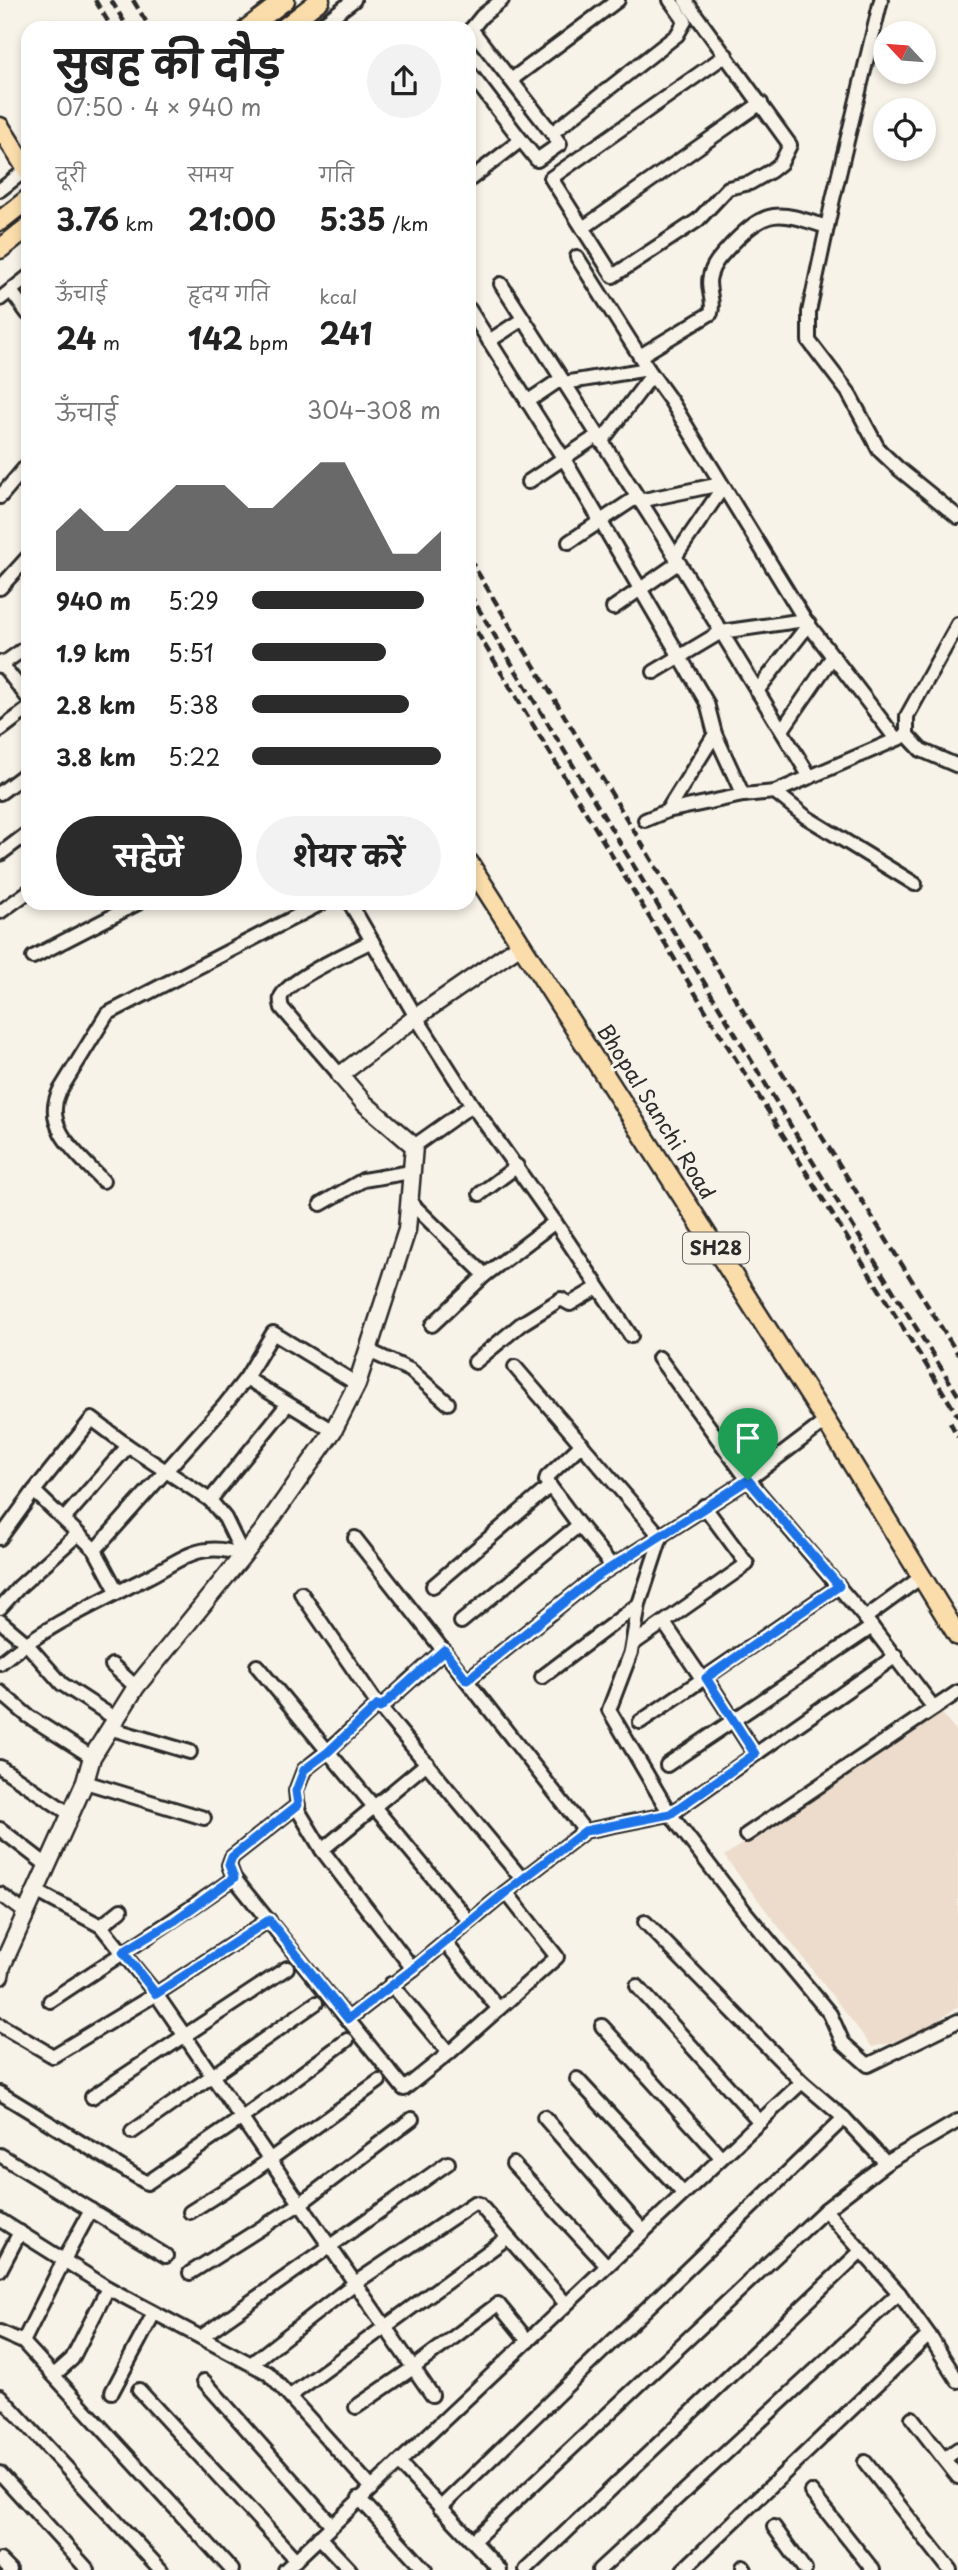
<!DOCTYPE html>
<html lang="hi">
<head>
<meta charset="utf-8">
<style>
  body { margin:0; font-family:"Playpen Sans","Playpen Sans Deva",sans-serif; background:#f2f2f2; color:#222; height:100vh; display:flex; flex-direction:column; font-size:26px; white-space:nowrap }
  * { box-sizing:border-box; margin:0 }
  p { font-size:23px; color:#767676 }
  .icon { flex:none; width:38px; height:38px; fill:none; stroke:currentColor; stroke-width:2; stroke-linecap:round; stroke-linejoin:round }
  .map { position:relative; flex:1; overflow:hidden }
  .panel { position:absolute; left:21px; top:21px; width:455px; height:889px; display:flex; flex-direction:column; background:#fff; border-radius:21px; box-shadow:0 4px 10px #0003 }
  .panel>* { flex:none }
  .needle { width:46px; rotate:296deg }
  .tools { position:absolute; left:873px; top:21px; display:grid; gap:14px }
  .tools a { display:grid; place-items:center; width:63px; height:63px; border-radius:50%; background:#fff; box-shadow:0 4px 10px #0003; font-size:35px }
  .pin { position:absolute; display:grid; place-items:center; width:60px; height:60px; color:#fff; margin:-72px -30px; border-radius:50% 50% 50% 0; rotate:-45deg; box-shadow:0 0 7px #0007 }
  .pin .icon { rotate:45deg }
  .round { display:grid; place-items:center; flex:none; width:74px; height:74px; border-radius:37px; background:#f2f2f2 }
  .overview { display:flex; align-items:center; justify-content:space-between; height:119px; padding:0 35px }
  h1 { font-size:38px; font-weight:700; line-height:52px }
  .metrics { display:grid; grid-template-columns:repeat(3,1fr); gap:10px; height:119px; padding:7px 35px }
  .metrics div { display:grid; align-content:center }
  .metrics b { font-size:30px; font-weight:700 }
  .metrics small { font-size:19px; font-weight:400 }
  .metrics p { font-size:19px }
  .chart { height:196px; padding:14px 35px }
  .chart p { display:flex; justify-content:space-between }
  .chart svg { width:100%; height:126px; margin-top:7px; fill:#2b2b2b; opacity:.7 }
  .primary-button { display:flex; gap:14px; margin-top:auto; padding:14px 35px }
  .primary-button a { flex:1; height:80px; border-radius:42px; background:#2b2b2b; color:#fff; font-size:28px; font-weight:700; line-height:80px; text-align:center }
  .primary-button a+a { background:#f2f2f2; color:#222 }
  ul { padding:0 35px; list-style:none; font-size:23px }
  li { display:grid; grid-template-columns:112px 84px 1fr; align-items:center; height:52px }
  li i { height:18px; border-radius:9px; background:#2b2b2b }
  .map>svg:first-child { display:block }
</style>
</head>
<body>
<div class="map">
<svg width="958" height="2570" viewBox="0 0 958 2570">
  <rect width="100%" height="100%" fill="#f7f3e8"/>
  <filter id="ink" filterUnits="userSpaceOnUse"><feTurbulence type="fractalNoise" baseFrequency=".0143" numOctaves="2"/><feDisplacementMap in="SourceGraphic" scale="14" xChannelSelector="R" yChannelSelector="G"/><feConvolveMatrix kernelMatrix="1 2 1 2 8 2 1 2 1" color-interpolation-filters="sRGB"/></filter>
  <g filter="url(#ink)">
    <path fill="#eddccc" d="M 939,1710 L 958,1733 L 958,2007 L 910,2039 L 872,2047 L 724,1856 Z"/>
    <g fill="none" stroke-linecap="round" stroke-linejoin="round">
      <g stroke="#2b2b2b" stroke-width="18">
        <g id="street">
          <path d="M 685,0 L 790,145 L 781,163 L 771,171 L 750,183 L 728,188 L 698,220 L 613,276 L 551,178 L 726,55"/>
          <path d="M 881,0 L 833,199 L 809,312 L 809,341 L 848,392 L 879,450 L 899,469 L 958,517"/>
          <path d="M 317,28 L 354,0"/>
          <path d="M 471,29 L 552,133"/>
          <path d="M 469,32 L 482,16 L 502,0"/>
          <path d="M 469,72 L 521,140"/>
          <path d="M 511,80 L 618,0"/>
          <path d="M 469,180 L 521,140 L 537,160 L 560,144 L 552,133 L 677,35 L 685,21 L 670,0"/>
          <path d="M 0,190 L 27,169"/>
          <path d="M 583,228 L 761,103"/>
          <path d="M 577,257 L 648,369 L 671,401 L 805,620 L 896,739"/>
          <path d="M 501,284 L 662,535 L 810,777"/>
          <path d="M 11,291 L 28,314"/>
          <path d="M 0,299 L 28,277"/>
          <path d="M 469,309 L 567,464 L 707,703 L 715,734 L 743,795"/>
          <path d="M 489,341 L 523,319"/>
          <path d="M 640,356 L 711,313 C 715,301 706,288 710,276 C 713,263 723,254 731,245 C 768,206 780,212 827,227"/>
          <path d="M 564,383 L 648,369"/>
          <path d="M 527,402 L 561,379"/>
          <path d="M 601,442 L 652,375"/>
          <path d="M 528,482 L 597,436"/>
          <path d="M 0,497 L 28,464"/>
          <path d="M 639,501 L 721,484"/>
          <path d="M 569,542 L 637,497"/>
          <path d="M 675,557 L 723,487"/>
          <path d="M 0,588 L 28,557"/>
          <path d="M 613,608 L 678,563"/>
          <path d="M 958,624 L 907,716 L 907,735 L 921,750 L 958,766"/>
          <path d="M 0,662 L 28,698"/>
          <path d="M 0,666 L 28,646"/>
          <path d="M 654,672 L 721,632 L 805,620"/>
          <path d="M 757,691 L 809,624"/>
          <path d="M 0,730 L 28,709"/>
          <path d="M 782,730 L 833,656"/>
          <path d="M 775,792 L 806,817 L 915,884"/>
          <path d="M 0,793 L 28,772"/>
          <path d="M 667,811 L 715,734"/>
          <path d="M 645,820 L 667,811 L 743,795 L 775,792 L 907,735"/>
          <path d="M 0,854 L 28,833"/>
          <path d="M 350,903 L 416,1017 L 472,1105 L 555,1222 L 631,1336"/>
          <path d="M 0,912 L 28,892"/>
          <path d="M 33,957 L 138,903"/>
          <path d="M 340,1075 L 282,1008 C 281,1004 280,1002 281,997 C 287,980 354,950 372,941"/>
          <path d="M 414,1146 L 472,1105"/>
          <path d="M 103,1181 C 80,1156 42,1128 59,1092 L 107,1014 L 322,903"/>
          <path d="M 480,1194 L 517,1166"/>
          <path d="M 409,1201 L 485,1275"/>
          <path d="M 321,1204 L 363,1180 L 411,1172"/>
          <path d="M 432,1325 L 485,1275 L 555,1222"/>
          <path d="M 369,1351 L 410,1370 L 448,1403"/>
          <path d="M 659,1358 L 748,1480 L 865,1618 L 934,1708"/>
          <path d="M 475,1362 L 521,1324 L 561,1299 L 570,1304 L 597,1288"/>
          <path d="M 515,1367 L 661,1537 L 639,1604 L 542,1677"/>
          <path d="M 246,1378 L 333,1431"/>
          <path d="M 550,1486 L 546,1481 L 547,1477 L 582,1444"/>
          <path d="M 34,1491 L 95,1550 L 117,1591"/>
          <path d="M 64,1519 L 128,1446"/>
          <path d="M 0,1538 L 34,1491 L 92,1419 L 128,1446 L 210,1500"/>
          <path d="M 355,1538 L 585,1831"/>
          <path d="M 95,1550 L 224,1406 L 246,1378 L 273,1333 L 357,1384"/>
          <path d="M 243,1555 L 225,1518 L 210,1500 L 287,1405"/>
          <path d="M 433,1586 L 550,1486 L 579,1525"/>
          <path d="M 301,1593 L 378,1705 L 522,1879"/>
          <path d="M 639,1604 L 631,1652 L 609,1710 L 670,1814 L 746,1913 L 830,2014 L 843,2043 L 868,2065 L 958,2021"/>
          <path d="M 0,1608 L 19,1587 L 78,1534"/>
          <path d="M 865,1618 L 920,1578"/>
          <path d="M 0,1621 L 25,1642 L 62,1684 L 116,1719"/>
          <path d="M 461,1622 L 579,1525 L 612,1566"/>
          <path d="M 664,1623 L 703,1680"/>
          <path d="M 633,1644 L 747,1564 L 704,1506"/>
          <path d="M 0,1663 C 45,1626 97,1603 148,1577 C 166,1568 187,1552 207,1550 C 219,1548 231,1551 243,1555"/>
          <path d="M 112,1665 L 136,1687"/>
          <path d="M 257,1666 L 469,1921"/>
          <path d="M 706,1678 L 755,1754"/>
          <path d="M 467,1680 L 593,1579 L 748,1480 L 826,1421"/>
          <path d="M 0,1692 L 28,1716 L 92,1757"/>
          <path d="M 378,1705 L 328,1751 L 304,1770 L 296,1791 L 298,1810 L 322,1850 L 413,1969"/>
          <path d="M 380,1708 L 444,1650"/>
          <path d="M 640,1722 L 839,1586"/>
          <path d="M 109,1728 L 190,1752"/>
          <path d="M 667,1765 L 872,1627"/>
          <path d="M 0,1767 L 70,1814"/>
          <path d="M 85,1782 L 204,1818"/>
          <path d="M 298,1805 L 232,1857 L 229,1865 L 234,1878 L 404,2089 L 449,2053 L 557,1957 L 506,1892"/>
          <path d="M 0,1829 L 48,1866"/>
          <path d="M 746,1835 L 958,1692"/>
          <path d="M 322,1850 L 427,1763"/>
          <path d="M 36,1891 L 101,1926 L 156,1994 L 432,2395"/>
          <path d="M 0,1894 L 27,1914"/>
          <path d="M 645,1922 L 802,2082 L 844,2118 L 886,2163"/>
          <path d="M 101,1926 L 121,1910"/>
          <path d="M 445,1942 L 498,2008"/>
          <path d="M 391,1984 L 449,2053"/>
          <path d="M 637,1986 L 760,2122"/>
          <path d="M 50,2001 C 111,1960 174,1921 234,1878"/>
          <path d="M 348,2019 L 413,1969 L 506,1892 L 585,1831 L 670,1814 L 896,1656"/>
          <path d="M 0,2025 L 53,2056 L 156,1994 L 269,1920"/>
          <path d="M 602,2026 L 721,2157"/>
          <path d="M 577,2079 L 683,2193"/>
          <path d="M 0,2093 L 147,2183 L 242,2118 L 347,2040"/>
          <path d="M 92,2097 L 287,1968"/>
          <path d="M 544,2117 L 643,2231"/>
          <path d="M 132,2132 L 316,2003"/>
          <path d="M 0,2155 L 166,2256"/>
          <path d="M 513,2164 L 607,2266"/>
          <path d="M 190,2212 L 244,2178 L 379,2081"/>
          <path d="M 0,2220 L 108,2288 L 268,2373 L 371,2487"/>
          <path d="M 0,2270 L 20,2232"/>
          <path d="M 190,2273 L 301,2203 L 412,2119"/>
          <path d="M 0,2332 L 23,2342 L 232,2570"/>
          <path d="M 929,2335 L 958,2381"/>
          <path d="M 201,2337 L 448,2163"/>
          <path d="M 23,2342 L 64,2260 L 91,2210"/>
          <path d="M 252,2363 L 355,2283 L 474,2203 L 479,2204 L 566,2304"/>
          <path d="M 54,2375 L 72,2359 L 108,2288"/>
          <path d="M 204,2381 L 331,2524"/>
          <path d="M 139,2390 L 296,2560"/>
          <path d="M 112,2392 L 154,2313"/>
          <path d="M 0,2396 L 161,2570"/>
          <path d="M 290,2396 L 507,2238"/>
          <path d="M 356,2407 L 413,2368 L 498,2304 L 528,2341"/>
          <path d="M 912,2418 L 958,2477"/>
          <path d="M 944,2459 L 958,2449"/>
          <path d="M 865,2462 L 950,2570"/>
          <path d="M 399,2463 L 500,2570"/>
          <path d="M 0,2473 L 88,2570"/>
          <path d="M 811,2492 L 873,2570"/>
          <path d="M 359,2498 L 425,2570"/>
          <path d="M 440,2508 L 844,2118"/>
          <path d="M 774,2527 L 805,2570"/>
          <path d="M 319,2537 L 350,2570"/>
          <path d="M 473,2541 L 825,2210"/>
          <path d="M 0,2560 L 10,2570"/>
          <path d="M 743,2567 L 745,2570"/>
          <path d="M 285,2570 L 802,2082"/>
          <path d="M 526,2570 L 860,2252"/>
          <path d="M 599,2570 L 899,2293"/>
          <path d="M 683,2570 L 929,2335 L 899,2293 L 825,2210 L 886,2163 L 958,2121"/>
        </g>
      </g>
      <g stroke="#2b2b2b" stroke-width="21">
        <path id="secondary" d="M 0,1976 L 2,1966 L 85,1782 L 92,1757 L 136,1687 L 262,1532 L 333,1431 L 357,1384 L 407,1230 L 414,1146 L 364,1103 L 340,1075 L 416,1017 L 522,944"/>
      </g>
      <g stroke="#2b2b2b" stroke-width="23">
        <g id="primary">
          <path d="M 248,28 L 285,0"/>
          <path d="M 284,28 L 320,0"/>
          <path d="M 0,127 L 28,171"/>
          <path d="M 0,221 L 28,199"/>
          <path d="M 0,249 L 28,227"/>
          <path d="M 469,863 L 826,1421 L 958,1636"/>
        </g>
      </g>
      <use href="#street" stroke="#f7f3e8" stroke-width="12"/>
      <use href="#secondary" stroke="#f7f3e8" stroke-width="16"/>
      <use href="#primary" stroke="#fbddab" stroke-width="18"/>
      <g stroke="#2b2b2b" stroke-width="4.5" stroke-dasharray="10 5" stroke-linecap="butt">
        <path d="M 95,0 L 112,28"/>
        <path d="M 111,0 L 128,28"/>
        <path d="M 133,0 L 150,28"/>
        <path d="M 469,558 L 738,1003 L 958,1354"/>
        <path d="M 469,593 L 806,1151 L 958,1395"/>
        <path d="M 469,619 L 712,1021 L 958,1416"/>
        <path d="M 950,1422 L 958,1437"/>
      </g>
    </g>
  </g>
  <g fill="none" stroke-linecap="round" stroke-linejoin="round" filter="url(#ink)">
    <g stroke="#fff" stroke-width="14">
      <path id="route" d="M 748,1480 L 839,1586 L 706,1678 L 755,1754 L 670,1814 L 585,1831 L 506,1892 L 413,1969 L 348,2019 L 269,1920 L 156,1994 L 123,1952 L 174,1921 L 234,1878 L 229,1865 L 232,1857 L 298,1805 L 296,1791 L 304,1770 L 328,1752 L 378,1705 L 380,1708 L 444,1650 L 467,1680 L 593,1579 Z"/>
    </g>
    <use href="#route" stroke="#1a73e8" stroke-width="9"/>
  </g>
  <g text-anchor="middle" stroke-width="6" stroke-linejoin="round" paint-order="stroke">
    <rect fill="#f7f3e8" stroke="#686764" stroke-width="2" x="683" y="1232.5" width="66" height="31" rx="5"/>
    <g font-size="19" font-weight="bold" fill="#2b2b2b">
      <text x="716" y="1255">SH28</text>
    </g>
    <g font-size="21" fill="#2b2b2b" stroke="#f7f3e8">
      <text transform="translate(656 1112) rotate(58)" y="7">Bhopal Sanchi Road</text>
    </g>
  </g>
</svg>
<div class="tools">
<a><svg class="needle" viewBox="-14 -14 28 28"><path d="M0-13l5 13h-10z" fill="#e53935"/><path d="M0 13l5-13h-10z" fill="#767676"/></svg></a>
<a><svg class="icon" aria-label="locate" viewBox="0 0 24 24"><circle cx="12" cy="12" r="6"/><path d="M12 2v4M12 18v4M2 12h4M18 12h4"/></svg></a>
</div>
<div class="pin" style="left:748px;top:1480px;background:#1e9e55"><svg class="icon" aria-label="arrive" viewBox="0 0 24 24"><path d="M6 21V4h12l-3 4 3 4H6"/></svg></div>
<section class="panel">
<div class="overview"><div><h1>सुबह की दौड़</h1><p>07:50 · 4 × 940 m</p></div><a class="round"><svg class="icon" aria-label="share" viewBox="0 0 24 24"><path d="M12 15V3M7 8l5-5 5 5M5 13v7h14v-7"/></svg></a></div>
<div class="metrics">
<div><p>दूरी</p><b>3.76<small> km</small></b></div>
<div><p>समय</p><b>21:00</b></div>
<div><p>गति</p><b>5:35<small> /km</small></b></div>
</div>
<div class="metrics">
<div><p>ऊँचाई</p><b>24<small> m</small></b></div>
<div><p>हृदय गति</p><b>142<small> bpm</small></b></div>
<div><p>kcal</p><b>241</b></div>
</div>
<div class="chart"><p><span>ऊँचाई</span>304–308 m</p>
<svg viewBox="0 0 160 44" preserveAspectRatio="none"><path d="M0 44V30L10 22L20 30L30 30L40 22L50 14L60 14L70 14L80 22L90 22L100 14L110 6L120 6L130 22L140 38L150 38L160 30V44z"/></svg>
</div>
<ul>
<li><b>940 m</b>5:29<i style="width:91%"></i></li>
<li><b>1.9 km</b>5:51<i style="width:71%"></i></li>
<li><b>2.8 km</b>5:38<i style="width:83%"></i></li>
<li><b>3.8 km</b>5:22<i style="width:100%"></i></li>
</ul>
<div class="primary-button"><a>सहेजें</a><a>शेयर करें</a></div>
</section>
</div>
</body>
</html>
